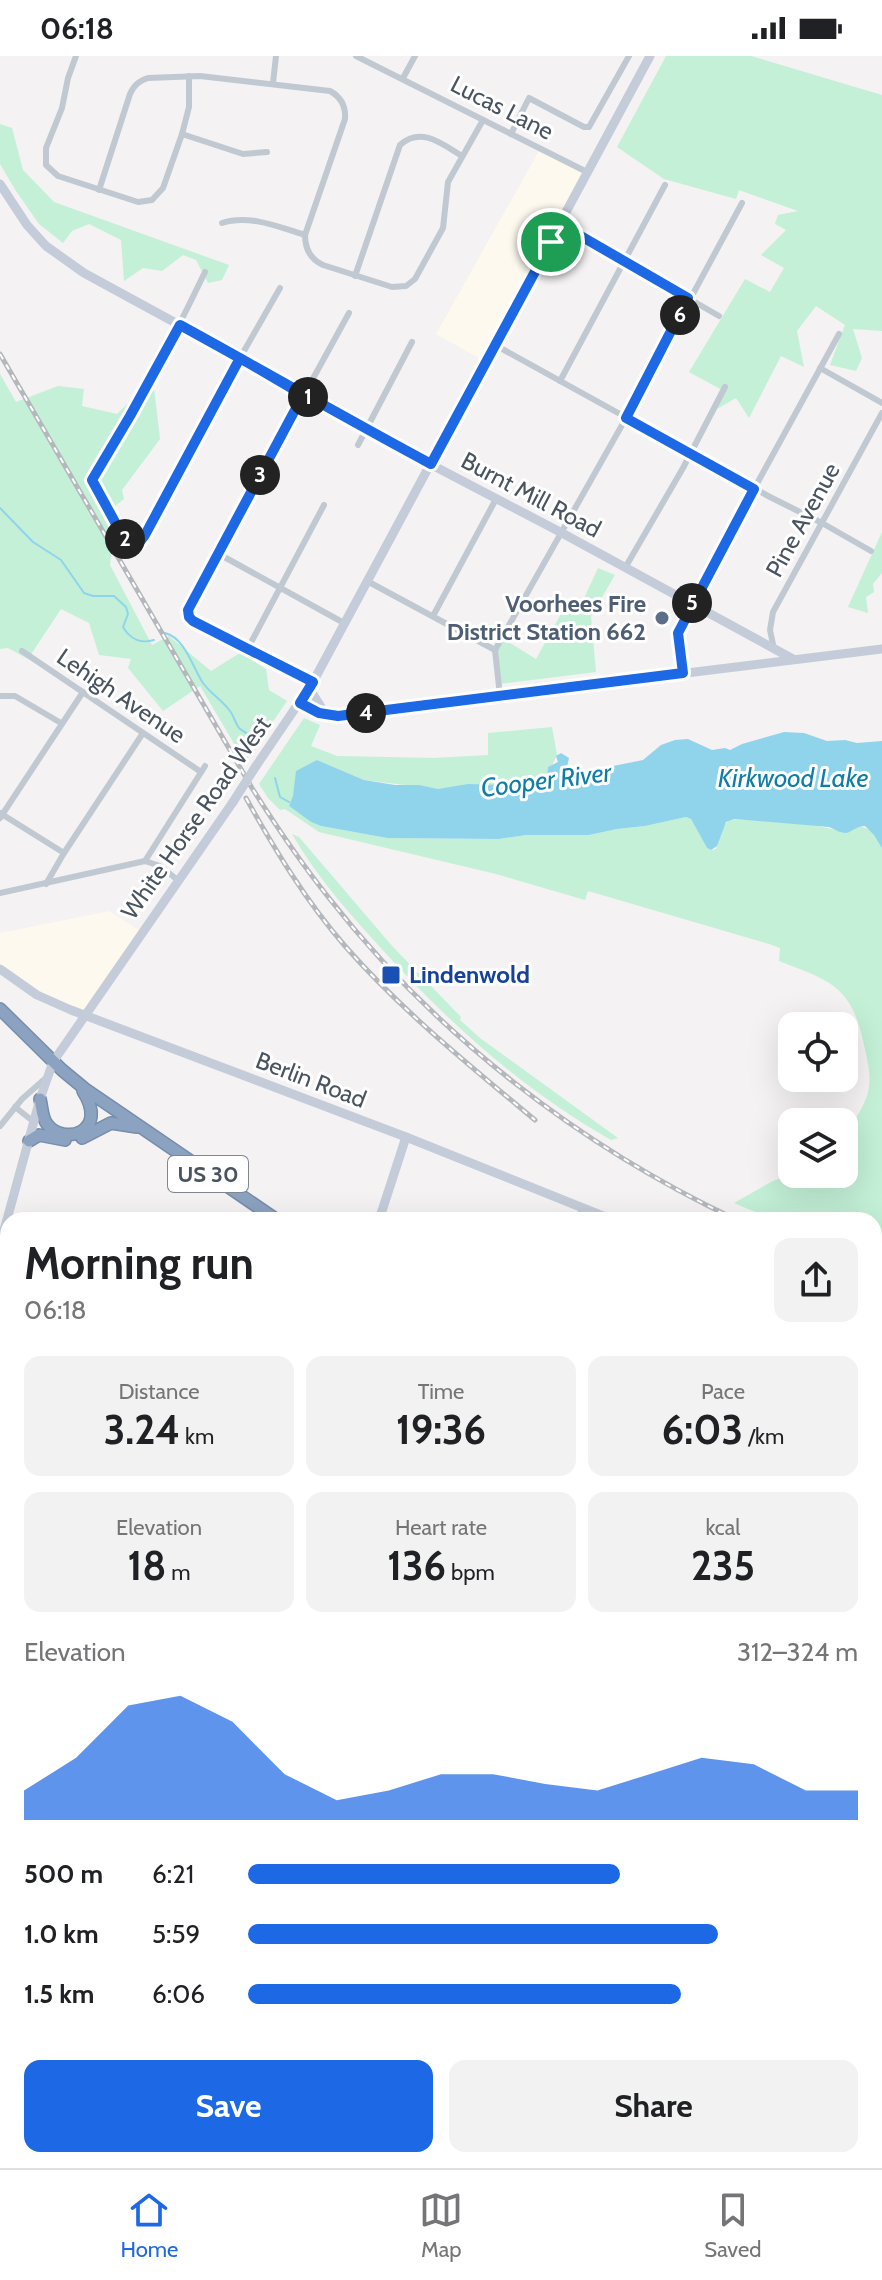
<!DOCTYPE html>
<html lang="en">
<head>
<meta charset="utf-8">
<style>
  body { margin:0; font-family:Cabin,sans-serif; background:#f2f2f2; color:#202124; height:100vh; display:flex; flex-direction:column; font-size:30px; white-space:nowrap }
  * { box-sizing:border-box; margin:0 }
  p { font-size:26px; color:#757577 }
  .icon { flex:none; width:44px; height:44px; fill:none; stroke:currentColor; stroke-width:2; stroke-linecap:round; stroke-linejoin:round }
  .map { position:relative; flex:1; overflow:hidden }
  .side { position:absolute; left:0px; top:1156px; width:882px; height:956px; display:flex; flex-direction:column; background:#fff; border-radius:24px 24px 0 0; box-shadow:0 8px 32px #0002 }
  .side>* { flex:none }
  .controls { position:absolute; left:778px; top:956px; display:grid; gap:16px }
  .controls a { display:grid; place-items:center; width:80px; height:80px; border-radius:16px; background:#fff; box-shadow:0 8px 32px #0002; font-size:40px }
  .pin { position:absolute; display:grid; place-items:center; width:68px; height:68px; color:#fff; margin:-34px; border:4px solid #fff; border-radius:50%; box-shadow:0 2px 8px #0007 }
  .km { position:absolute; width:40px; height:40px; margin:-20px; border-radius:50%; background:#222; color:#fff; font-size:22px; line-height:40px; text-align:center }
  .round { display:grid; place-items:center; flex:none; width:84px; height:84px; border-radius:16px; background:#f2f2f2 }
  .overview { display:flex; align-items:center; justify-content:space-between; height:136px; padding:0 24px }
  h1 { font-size:44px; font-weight:700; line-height:60px }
  .metrics { display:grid; grid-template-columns:repeat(3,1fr); gap:12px; height:136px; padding:8px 24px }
  .metrics div { display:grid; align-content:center; border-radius:16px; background:#f2f2f2; text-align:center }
  .metrics b { font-size:40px; font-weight:700 }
  .metrics small { font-size:22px; font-weight:400 }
  .metrics p { font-size:22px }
  .chart { height:224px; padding:16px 24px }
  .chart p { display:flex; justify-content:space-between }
  .chart svg { width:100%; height:144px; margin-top:8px; fill:#1c68e5; opacity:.7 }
  .primary-button { display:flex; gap:16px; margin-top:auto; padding:16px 24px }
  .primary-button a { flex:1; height:92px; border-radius:16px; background:#1c68e5; color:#fff; font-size:32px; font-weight:700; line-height:92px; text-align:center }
  .primary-button a+a { background:#f2f2f2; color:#202124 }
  ul { padding:0 24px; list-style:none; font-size:26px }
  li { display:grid; grid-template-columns:128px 96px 1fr; align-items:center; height:60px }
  li i { height:20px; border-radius:10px; background:#1c68e5 }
  .status { display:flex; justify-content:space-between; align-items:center; height:56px; padding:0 40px; background:#fff; direction:ltr }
  .status svg { height:22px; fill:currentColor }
  .dock { display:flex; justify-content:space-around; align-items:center; height:112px; border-top:2px solid #e0e0e0; background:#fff; font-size:22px; color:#757577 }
  .dock a { display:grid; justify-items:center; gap:4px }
  .dock .on { color:#1c68e5 }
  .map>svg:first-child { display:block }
</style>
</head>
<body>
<div class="status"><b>06:18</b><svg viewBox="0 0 49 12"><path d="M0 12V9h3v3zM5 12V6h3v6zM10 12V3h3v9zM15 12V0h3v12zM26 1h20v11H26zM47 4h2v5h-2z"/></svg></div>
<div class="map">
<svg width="882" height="2112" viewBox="0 0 882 2112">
  <rect width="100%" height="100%" fill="#f4f2f2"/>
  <g fill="#fdf9ee">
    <path d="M 540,93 L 587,116 L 486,306 L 436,278 Z"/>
    <path d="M 109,855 L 142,876 L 84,959 L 71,954 L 0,913 L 0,877 Z"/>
  </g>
  <path fill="#e5e3e4" d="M 0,1192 L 8,1193 L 8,1427 L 0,1425 Z"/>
  <path fill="#fbe8e5" d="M 0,1430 L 8,1432 L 8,1567 L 0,1565 Z"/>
  <g fill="#c3f0d7">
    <path d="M 666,0 L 751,0 L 882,39 L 882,275 L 853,273 L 862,302 L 856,315 L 830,309 L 845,269 L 816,250 L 797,275 L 804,311 L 781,300 L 749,362 L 736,342 L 717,353 L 722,334 L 689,316 L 745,223 L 770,236 L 784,212 L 761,199 L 786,174 L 775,168 L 778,159 L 798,155 L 739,134 L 736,143 L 664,123 L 617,91 Z"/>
    <path d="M 0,68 L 12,72 L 23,114 L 54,146 L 229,209 L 222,224 L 208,227 L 196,204 L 183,199 L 162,215 L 143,212 L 124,225 L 121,184 L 89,168 L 72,175 L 63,187 L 39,168 L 16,135 L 0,108 Z"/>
    <path d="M 0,318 L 16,346 L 58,330 L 84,333 L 82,350 L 117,358 L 153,323 L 160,383 L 122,434 L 124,443 L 116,449 L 110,509 L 152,589 L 169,580 L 211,615 L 240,597 L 266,613 L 269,634 L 287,645 L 245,706 L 200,630 L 163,655 L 128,612 L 131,603 L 99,599 L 89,567 L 61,553 L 28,603 L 8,592 L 0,593 Z"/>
    <path d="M 882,476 L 882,517 L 873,528 L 874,536 L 866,541 L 868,557 L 848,551 Z"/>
    <path d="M 598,512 L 615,519 L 591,560 L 596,616 L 499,628 L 496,598 L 502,582 L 536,603 L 567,547 L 579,553 Z"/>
    <path d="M 304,662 L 320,669 L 311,690 L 337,700 L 433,702 L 488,699 L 488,677 L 552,671 L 557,699 L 544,726 L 438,733 L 364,724 L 317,704 L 289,750 L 311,766 L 321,770 L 387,782 L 499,783 L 526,779 L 589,779 L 617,773 L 645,770 L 686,761 L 691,763 L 707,792 L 711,794 L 716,793 L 722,772 L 729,764 C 751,762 825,767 843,777 L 860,770 L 870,774 L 882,789 L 882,1256 L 874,1253 L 874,1164 L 774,1164 L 734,1147 L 771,1126 L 792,1117 L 844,1118 C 844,1109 842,1096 844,1087 C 848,1069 866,1053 869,1031 C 871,1018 867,1002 864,989 C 852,930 831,925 779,905 L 780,892 L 769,888 L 588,835 L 585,844 L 496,818 L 319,776 L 285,753 L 280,754 L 268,742 L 259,728 Z"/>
    <path d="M 292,778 L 299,781 L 393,891 L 461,961 L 460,964 L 480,982 L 618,1082 L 611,1084 C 519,1032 440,959 370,880 C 341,848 314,816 292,778 Z"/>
    <path d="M 874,1279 L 882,1282 L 882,1391 L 874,1382 Z"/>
  </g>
  <path fill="#90d4ec" d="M 784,676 L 804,677 L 827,685 L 845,684 L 857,687 L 882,685 L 882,792 L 874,779 L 865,770 C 856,770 851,777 845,777 C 840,777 834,773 829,771 L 734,763 L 726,766 L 717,790 L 711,794 L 707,792 L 691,763 L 686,761 L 645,770 L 617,773 L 589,779 L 526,779 L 499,783 L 387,782 L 321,770 L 311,766 L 289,750 L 293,740 L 296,715 L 317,704 L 364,724 L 395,729 L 419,729 L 438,733 L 468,728 L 506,729 L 527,725 L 535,728 L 544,726 L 547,723 L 548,711 L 558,706 L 556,700 L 561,697 L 569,702 L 566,716 L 569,726 L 580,726 L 597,715 L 608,711 L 643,704 L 661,689 L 675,684 L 688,683 L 712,694 L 725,692 L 730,694 L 742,688 Z"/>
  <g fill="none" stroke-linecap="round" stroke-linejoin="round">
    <g stroke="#90d4ec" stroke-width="2">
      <path d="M 0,452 L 33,486 L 61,504 L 84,537 L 93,540 L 114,540 L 126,551 L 128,558 L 123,571 C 130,583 141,588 154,584"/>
      <path d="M 165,577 C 185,582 192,610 203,627 C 211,638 222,644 230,655 C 234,660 235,667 239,672 C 246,678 254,680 259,688"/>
      <path d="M 275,722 L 280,741 L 289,746"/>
      <path d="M 0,1853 L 8,1851"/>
    </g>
    <g stroke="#768dac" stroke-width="14">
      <g id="highway">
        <path d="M 0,953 L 62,1014 L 85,1033 L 277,1164"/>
        <path d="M 40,1043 C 42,1051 42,1062 47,1068 C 63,1090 110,1077 83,1035"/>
        <path d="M 82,1082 L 111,1067 L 137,1071"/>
        <path d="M 29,1085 L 39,1079 L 65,1084"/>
        <path d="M 874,1829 L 882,1839"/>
      </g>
    </g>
    <g stroke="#c0c9d1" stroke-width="6">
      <path d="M 76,0 L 68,22 L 62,52 L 46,92 L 46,109 L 58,120 L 138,146 L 152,144 L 163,132 L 182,78 L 189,51 L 189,20"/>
      <path d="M 356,0 L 587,116"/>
      <path d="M 403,22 L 415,0"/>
      <path d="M 273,27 L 276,0"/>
      <path d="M 182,78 L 243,98 L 267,96"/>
      <path d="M 511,78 L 529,42 L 584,71 L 589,71 L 629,0"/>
      <path d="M 99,134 L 130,38 C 134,29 139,25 148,22 L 200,20 L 330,35 C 341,41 346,50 345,63 L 305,179 C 305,193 310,203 323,209 L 392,231 L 406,230 L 415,223 L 443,172 L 448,126 L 483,64"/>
      <path d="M 222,167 C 249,158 279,171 305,179"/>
      <path d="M 560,168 L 719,260"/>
      <path d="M 205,216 C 171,287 134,358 92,424 L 127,488 L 139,487 L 145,479 L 240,302 L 280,232"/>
      <path d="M 355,220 L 400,89 C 421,70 442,88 462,100"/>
      <path d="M 495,289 L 770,441 L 822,467 L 871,495"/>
      <path d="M 820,312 L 882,347"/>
      <path d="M 560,325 L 665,129"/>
      <path d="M 358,389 L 412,286"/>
      <path d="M 217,497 L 344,567"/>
      <path d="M 625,512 L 683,412 L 725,331"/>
      <path d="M 367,525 L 495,594"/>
      <path d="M 433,560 L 496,443"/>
      <path d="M 774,593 L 770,574 L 773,556 L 882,357"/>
      <path d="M 247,594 L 324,449"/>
      <path d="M 22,595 L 201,716"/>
      <path d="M 683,617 L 678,577 L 691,548 L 839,278"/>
      <path d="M 313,626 L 193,565 L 189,561 L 188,554 L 217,497 L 349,257"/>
      <path d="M 0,640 L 15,640 L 61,667"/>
      <path d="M 500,640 L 495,594 L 626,362 L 742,147"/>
      <path d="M 0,757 L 64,797"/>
      <path d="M 0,762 L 83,636"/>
      <path d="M 145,805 L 205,710"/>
      <path d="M 46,828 L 64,797 L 143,677"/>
      <path d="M 0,837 L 145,805 L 160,810 L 179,825"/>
      <path d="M 15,1051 L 34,1066"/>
      <path d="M 0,1070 L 22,1043 L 47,1021"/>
      <path d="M 579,1164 L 582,1152"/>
      <path d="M 874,1211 L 882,1213"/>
      <path d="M 874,1386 L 882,1396"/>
      <path d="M 0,1425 L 8,1427"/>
      <path d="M 874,1431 L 882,1424"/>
      <path d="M 874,1520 L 882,1514"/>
      <path d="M 0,1603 L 8,1605"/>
      <path d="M 874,1613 L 882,1612"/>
      <path d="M 874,1687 L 882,1686"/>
      <path d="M 0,1733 L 8,1720"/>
      <path d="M 0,1777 L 8,1784"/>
      <path d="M 874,1782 L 882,1776"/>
      <path d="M 874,1897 L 882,1890"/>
      <path d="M 874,1947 L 882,1953"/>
      <path d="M 0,2091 L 8,2093"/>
      <path d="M 52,2104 L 83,2112"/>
      <path d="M 398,2104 L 407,2112"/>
      <path d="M 22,2112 L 24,2104"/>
      <path d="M 137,2112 L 139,2104"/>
      <path d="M 259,2112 L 261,2104"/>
      <path d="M 348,2112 L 350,2104"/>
      <path d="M 526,2112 L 528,2104"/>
      <path d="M 616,2112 L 618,2104"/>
      <path d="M 704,2112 L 706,2104"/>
    </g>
    <g stroke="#c3ccd8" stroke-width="9">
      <path d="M 0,128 L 27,169 L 46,190 L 84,217 L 240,302 L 367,375 L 562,477 L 793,603"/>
      <path d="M 309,632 L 326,659"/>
      <path d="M 300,647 L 319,657 L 338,660 L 882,593"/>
      <path d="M 256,710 L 313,626 L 650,0"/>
      <path d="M 0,913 L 37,939 L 71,954 L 406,1081 L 613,1164"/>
      <path d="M 379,1164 L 406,1081"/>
      <path d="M 0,1189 L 40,1043 L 53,1006 L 233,746"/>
      <path d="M 874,1267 L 882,1270"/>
      <path d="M 0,1747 L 8,1753"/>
      <path d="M 0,1936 L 8,1937"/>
      <path d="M 874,2023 L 882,2023"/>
      <path d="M 440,2104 L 450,2112"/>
      <path d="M 793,2112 L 795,2104"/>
    </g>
    <use href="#highway" stroke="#8ba2c0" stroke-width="11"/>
    <g stroke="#b4b7bc" stroke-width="5">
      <g id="rail">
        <path d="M 0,298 L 252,732 C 276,770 301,807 329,842 C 436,979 580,1090 737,1164"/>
        <path d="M 246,742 C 275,794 306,845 345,890 C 402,955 469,1009 535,1064"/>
        <path d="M 874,1222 L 882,1226"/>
        <path d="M 0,1762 L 8,1769"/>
        <path d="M 420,2104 L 430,2112"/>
      </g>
    </g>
    <use href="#rail" stroke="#fff" stroke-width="2" stroke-dasharray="6" stroke-linecap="butt"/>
    <path stroke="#c3ccd8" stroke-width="9" d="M 233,746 L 256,710"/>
  </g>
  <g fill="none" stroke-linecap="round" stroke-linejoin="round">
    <g stroke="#fff" stroke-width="16">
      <path id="route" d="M 551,186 L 431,408 C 347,363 264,315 180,269 L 130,360 L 92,424 L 127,488 L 139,487 L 145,479 L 240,302 L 303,339 L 188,554 L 189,561 L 193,565 L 313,626 L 300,647 L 319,657 L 338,660 L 683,617 L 678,577 L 754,433 L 626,362 L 688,242 L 560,168 L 551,186"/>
    </g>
    <use href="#route" stroke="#1c68e5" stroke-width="10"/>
  </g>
  <circle fill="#5c6f8a" stroke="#fff" stroke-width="3" cx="662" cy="562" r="8"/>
  <rect fill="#1a4fb4" stroke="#fff" stroke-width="3" x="381" y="909" width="20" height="20" rx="4"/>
  <g text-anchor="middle" stroke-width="6" stroke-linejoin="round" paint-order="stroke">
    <rect fill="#fff" stroke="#808790" stroke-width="2" x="168" y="1100" width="80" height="36" rx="6"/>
    <g font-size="22" font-weight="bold" fill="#4a5460">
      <text x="208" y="1126">US 30</text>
    </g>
    <g font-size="24" fill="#4a5460" stroke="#fff">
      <text transform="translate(502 52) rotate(27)" y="8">Lucas Lane</text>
      <text transform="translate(531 439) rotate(28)" y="8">Burnt Mill Road</text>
      <text transform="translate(803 464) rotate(-61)" y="8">Pine Avenue</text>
      <text transform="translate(121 640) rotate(34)" y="8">Lehigh Avenue</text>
      <text transform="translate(196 762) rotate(-55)" y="8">White Horse Road West</text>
      <text transform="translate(311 1024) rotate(21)" y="8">Berlin Road</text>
    </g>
    <g font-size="24" font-weight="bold" fill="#4e5e75" stroke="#fff" text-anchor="end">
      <text x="646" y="556">Voorhees Fire<tspan x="646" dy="28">District Station 662</tspan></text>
    </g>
    <g font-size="24" font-weight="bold" fill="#164399" stroke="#fff" text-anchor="start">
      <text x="409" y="927">Lindenwold</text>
    </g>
    <g font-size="26" font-style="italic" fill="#0e7ea7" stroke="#fff">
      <text x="793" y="731">Kirkwood Lake</text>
      <text transform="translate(546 724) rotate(-7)" y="9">Cooper River</text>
    </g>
  </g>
</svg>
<div class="controls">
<a><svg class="icon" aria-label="locate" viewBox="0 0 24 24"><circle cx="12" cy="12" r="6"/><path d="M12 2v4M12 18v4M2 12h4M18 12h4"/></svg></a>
<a><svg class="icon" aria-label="layers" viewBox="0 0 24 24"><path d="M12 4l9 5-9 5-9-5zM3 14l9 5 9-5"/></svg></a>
</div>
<div class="pin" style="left:551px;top:186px;background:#1e9e55"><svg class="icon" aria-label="arrive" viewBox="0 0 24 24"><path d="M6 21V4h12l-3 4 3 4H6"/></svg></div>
<b class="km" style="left:308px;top:341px">1</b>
<b class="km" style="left:125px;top:483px">2</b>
<b class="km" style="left:260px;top:419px">3</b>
<b class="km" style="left:366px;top:657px">4</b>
<b class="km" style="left:692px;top:547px">5</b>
<b class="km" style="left:680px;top:259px">6</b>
<section class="side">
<div class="overview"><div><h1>Morning run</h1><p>06:18</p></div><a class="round"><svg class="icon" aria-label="share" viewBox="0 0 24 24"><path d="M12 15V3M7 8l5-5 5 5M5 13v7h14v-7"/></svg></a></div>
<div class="metrics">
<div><p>Distance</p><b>3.24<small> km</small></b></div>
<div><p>Time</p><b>19:36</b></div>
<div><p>Pace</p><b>6:03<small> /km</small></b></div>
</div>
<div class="metrics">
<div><p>Elevation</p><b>18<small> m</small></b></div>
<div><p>Heart rate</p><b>136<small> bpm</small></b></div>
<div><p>kcal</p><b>235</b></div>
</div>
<div class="chart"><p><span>Elevation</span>312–324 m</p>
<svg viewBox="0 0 160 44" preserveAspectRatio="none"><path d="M0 44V35L10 25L20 9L30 6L40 14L50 30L60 38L70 35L80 30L90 30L100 33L110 35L120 30L130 25L140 27L150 35L160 35V44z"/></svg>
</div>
<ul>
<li><b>500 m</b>6:21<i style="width:61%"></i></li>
<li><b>1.0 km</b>5:59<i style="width:77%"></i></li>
<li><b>1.5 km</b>6:06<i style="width:71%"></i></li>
</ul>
<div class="primary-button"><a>Save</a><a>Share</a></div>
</section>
</div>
<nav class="dock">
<a class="on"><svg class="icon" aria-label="home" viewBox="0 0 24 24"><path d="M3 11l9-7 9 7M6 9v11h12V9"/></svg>Home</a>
<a><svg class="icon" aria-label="map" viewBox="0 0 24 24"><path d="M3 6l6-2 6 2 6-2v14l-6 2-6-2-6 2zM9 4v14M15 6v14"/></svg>Map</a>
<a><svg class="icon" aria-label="saved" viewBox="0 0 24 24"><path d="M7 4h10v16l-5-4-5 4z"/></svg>Saved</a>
</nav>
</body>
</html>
